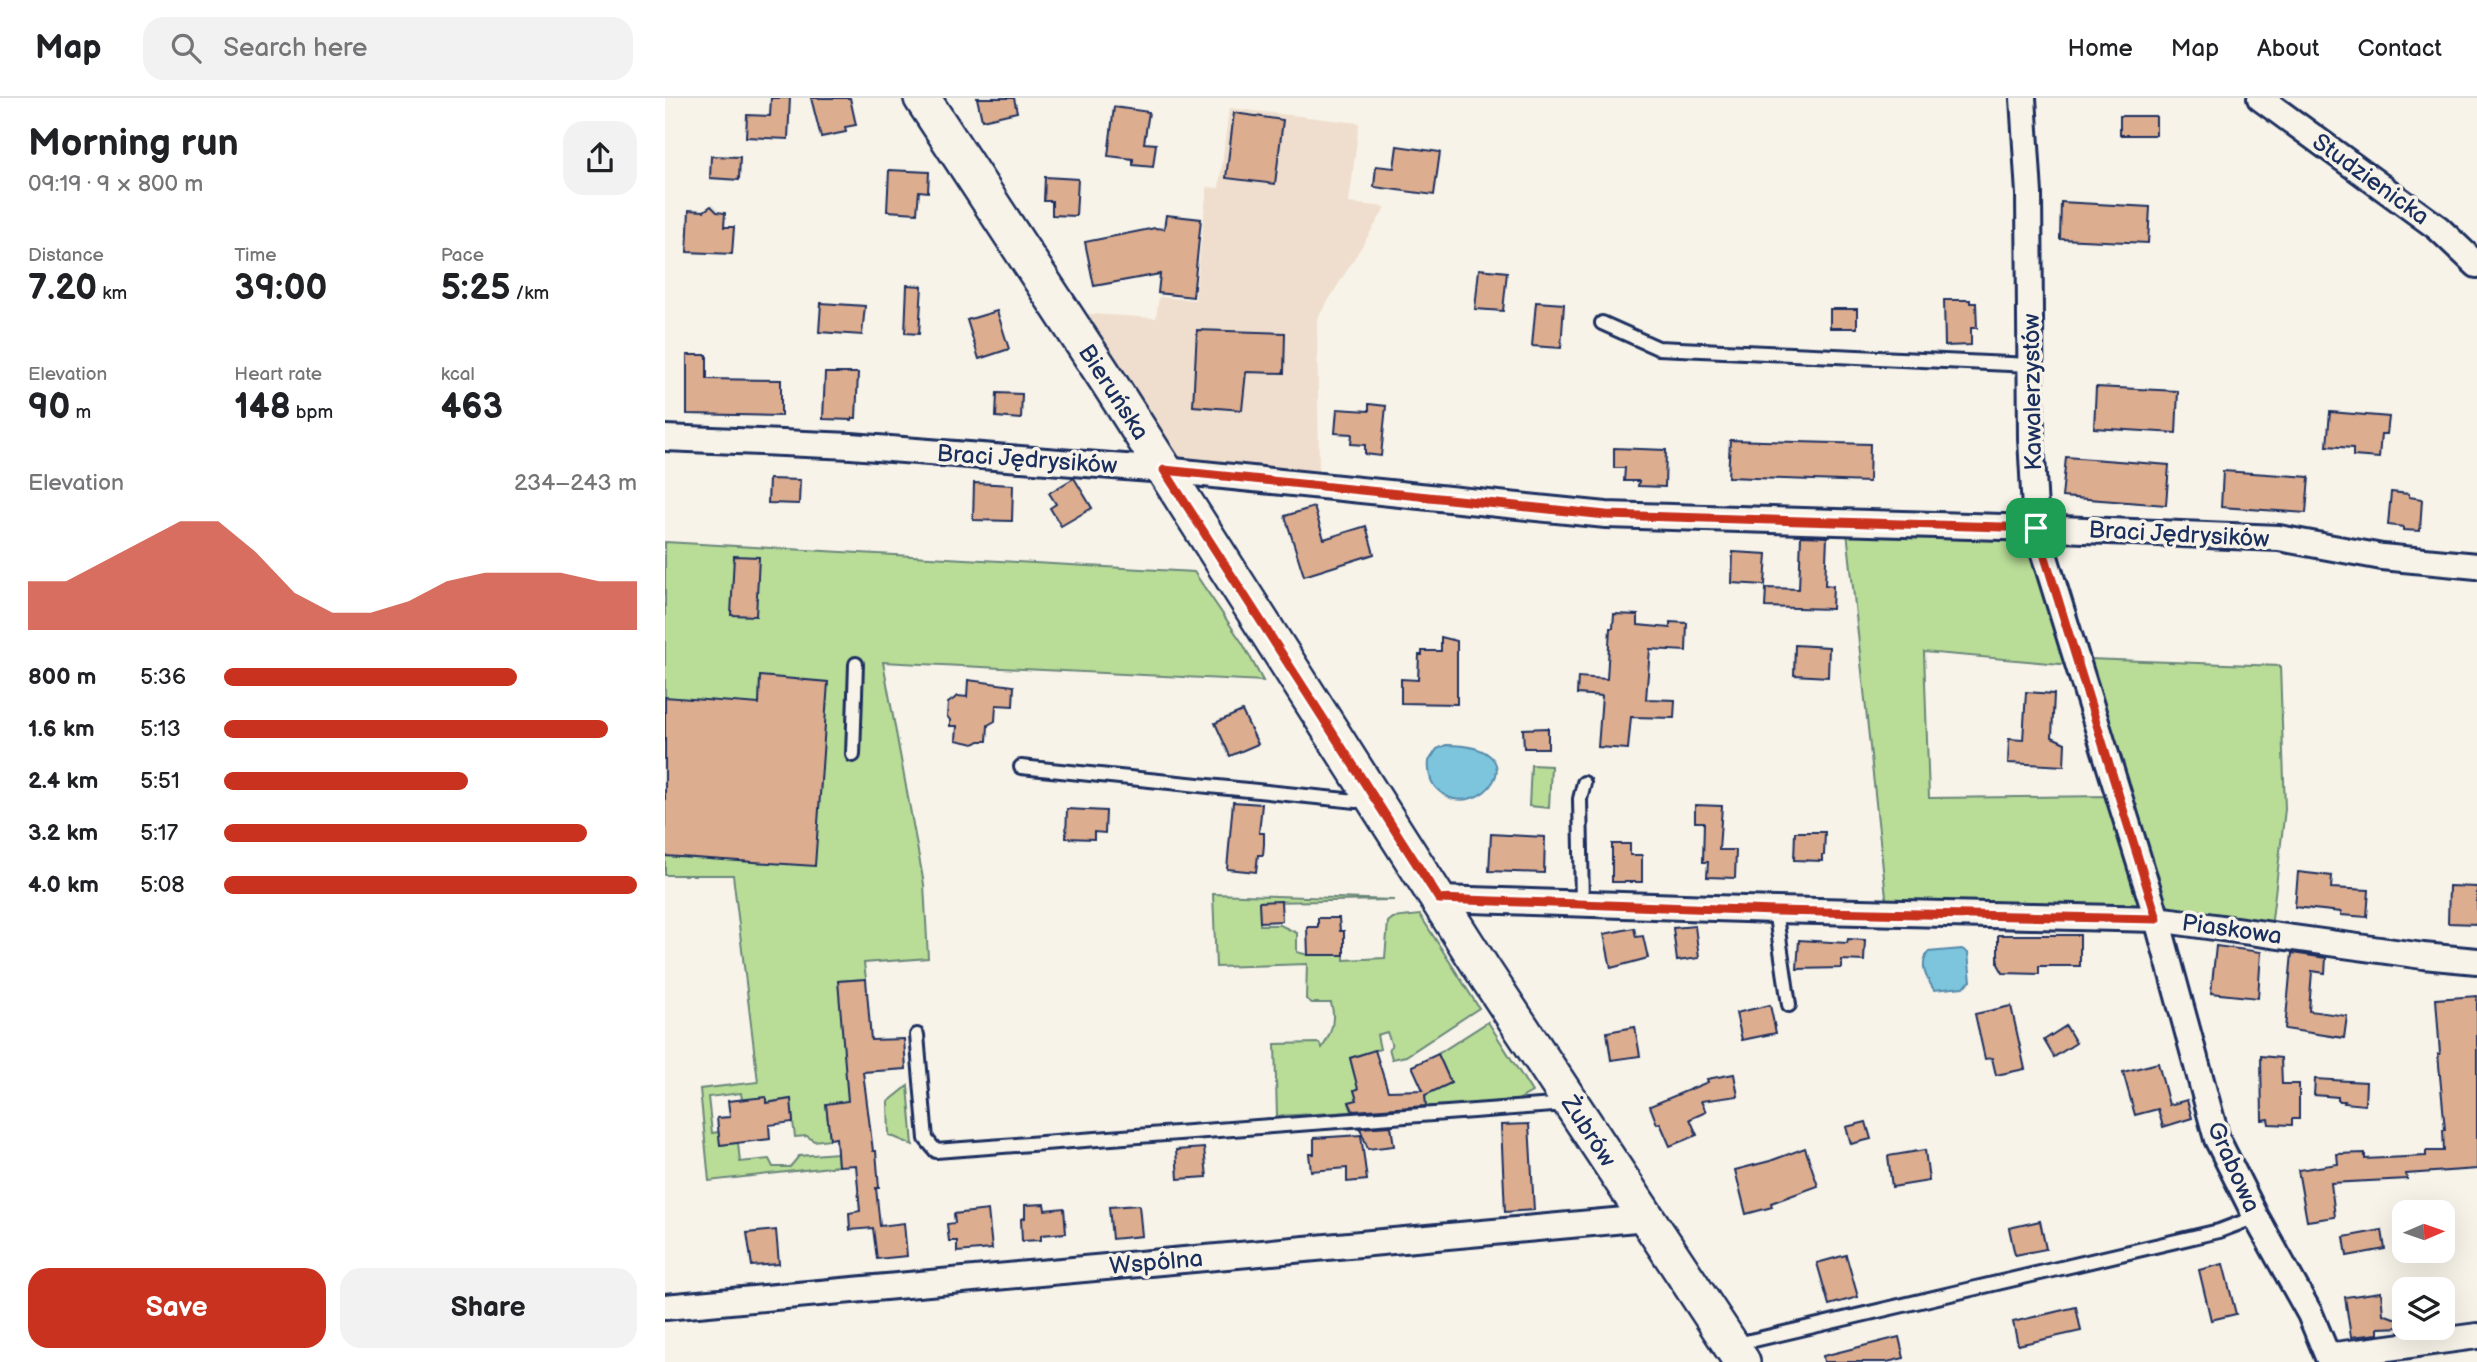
<!DOCTYPE html>
<html lang="en">
<head>
<meta charset="utf-8">
<style>
  body { margin:0; font-family:"Balsamiq Sans",sans-serif; background:#f2f2f2; color:#202124; height:100vh; display:flex; flex-direction:column; font-size:26px; white-space:nowrap }
  * { box-sizing:border-box; margin:0 }
  p { font-size:23px; color:#757577 }
  .icon { flex:none; width:38px; height:38px; fill:none; stroke:currentColor; stroke-width:2; stroke-linecap:round; stroke-linejoin:round }
  .map { position:relative; flex:1; overflow:hidden }
  .side { display:flex; flex-direction:column; background:#fff; width:665px }
  .side>* { flex:none }
  .needle { width:46px; rotate:88deg }
  .tools { position:absolute; left:1727px; top:1102px; display:grid; gap:14px }
  .tools a { display:grid; place-items:center; width:63px; height:63px; border-radius:14px; background:#fff; box-shadow:0 7px 28px #0002; font-size:35px }
  .pin { position:absolute; display:grid; place-items:center; width:60px; height:60px; color:#fff; margin:-30px; border-radius:14px; box-shadow:0 4px 10px #0006 }
  .round { display:grid; place-items:center; flex:none; width:74px; height:74px; border-radius:21px; background:#f2f2f2 }
  .head { display:flex; align-items:center; justify-content:space-between; height:119px; padding:0 28px }
  h1 { font-size:38px; font-weight:800; line-height:52px }
  .figures { display:grid; grid-template-columns:repeat(3,1fr); gap:10px; height:119px; padding:7px 28px }
  .figures div { display:grid; align-content:center }
  .figures b { font-size:35px; font-weight:800 }
  .figures small { font-size:19px; font-weight:400 }
  .figures p { font-size:19px }
  .chart { height:196px; padding:14px 28px }
  .chart p { display:flex; justify-content:space-between }
  .chart svg { width:100%; height:126px; margin-top:7px; fill:#c8321e; opacity:.7 }
  .action { display:flex; gap:14px; margin-top:auto; padding:14px 28px }
  .action a { flex:1; height:80px; border-radius:21px; background:#c8321e; color:#fff; font-size:28px; font-weight:800; line-height:80px; text-align:center }
  .action a+a { background:#f2f2f2; color:#202124 }
  ul { padding:0 28px; list-style:none; font-size:23px }
  li { display:grid; grid-template-columns:112px 84px 1fr; align-items:center; height:52px }
  li i { height:18px; border-radius:9px; background:#c8321e }
  header { display:flex; align-items:center; gap:42px; box-sizing:border-box; height:98px; padding:0 35px; background:#fff; border-bottom:2px solid #e0e0e0 }
  header strong { font-size:33px }
  nav { display:flex; gap:38px; margin-inline-start:auto; font-size:24px }
  .search { width:490px; height:63px; background:#f2f2f2; display:flex; align-items:center; gap:18px; box-sizing:border-box; padding:0 24px; border-radius:21px; color:#757577; font-size:26px }
  main { display:flex; flex:1; min-height:0 }
  .map>svg:first-child { display:block }
</style>
</head>
<body>
<header>
<strong>Map</strong>
<div class="search"><svg class="icon" aria-label="search" viewBox="0 0 24 24"><circle cx="10" cy="10" r="6"/><path d="M15 15l6 6"/></svg>Search here</div>
<nav><a>Home</a><a>Map</a><a>About</a><a>Contact</a></nav>
</header>
<main>
<section class="side">
<div class="head"><div><h1>Morning run</h1><p>09:19 · 9 × 800 m</p></div><a class="round"><svg class="icon" aria-label="share" viewBox="0 0 24 24"><path d="M12 15V3M7 8l5-5 5 5M5 13v7h14v-7"/></svg></a></div>
<div class="figures">
<div><p>Distance</p><b>7.20<small> km</small></b></div>
<div><p>Time</p><b>39:00</b></div>
<div><p>Pace</p><b>5:25<small> /km</small></b></div>
</div>
<div class="figures">
<div><p>Elevation</p><b>90<small> m</small></b></div>
<div><p>Heart rate</p><b>148<small> bpm</small></b></div>
<div><p>kcal</p><b>463</b></div>
</div>
<div class="chart"><p><span>Elevation</span>234–243 m</p>
<svg viewBox="0 0 160 44" preserveAspectRatio="none"><path d="M0 44V27L10 27L20 20L30 13L40 6L50 6L60 17L70 31L80 38L90 38L100 34L110 27L120 24L130 24L140 24L150 27L160 27V44z"/></svg>
</div>
<ul>
<li><b>800 m</b>5:36<i style="width:71%"></i></li>
<li><b>1.6 km</b>5:13<i style="width:93%"></i></li>
<li><b>2.4 km</b>5:51<i style="width:59%"></i></li>
<li><b>3.2 km</b>5:17<i style="width:88%"></i></li>
<li><b>4.0 km</b>5:08<i style="width:100%"></i></li>
</ul>
<div class="action"><a>Save</a><a>Share</a></div>
</section>
<div class="map">
<svg width="1812" height="1264" viewBox="0 0 1812 1264">
  <rect width="100%" height="100%" fill="#f7f3e8"/>
  <filter id="ink" filterUnits="userSpaceOnUse"><feTurbulence type="fractalNoise" baseFrequency=".0143" numOctaves="2"/><feDisplacementMap in="SourceGraphic" scale="14" xChannelSelector="R" yChannelSelector="G"/><feConvolveMatrix kernelMatrix="1 2 1 2 8 2 1 2 1" color-interpolation-filters="sRGB"/></filter>
  <g filter="url(#ink)">
    <path fill="#efdecd" d="M 564,10 L 694,25 L 684,105 L 721,109 L 652,221 L 654,378 L 504,363 L 409,215 L 491,220 L 494,199 L 530,202 L 542,89 L 554,90 Z"/>
    <g fill="#b9dd97" stroke="#6a867a" stroke-width="2">
      <path d="M 1182,433 L 1367,436 L 1407,567 L 1259,554 L 1264,700 L 1448,698 L 1484,814 L 1222,808 Z"/>
      <path d="M 0,444 L 529,474 L 578,546 L 598,583 L 218,564 L 259,786 L 263,860 L 199,865 L 201,881 L 174,883 L 184,1003 L 161,1006 L 165,1041 L 149,1043 L 142,1038 L 130,1039 L 125,1001 L 101,1005 L 100,999 L 77,1002 L 76,995 L 43,999 L 47,1035 L 54,1034 L 56,1047 L 73,1045 L 75,1064 L 104,1061 L 108,1069 L 125,1069 L 134,1058 L 172,1055 L 173,1068 L 44,1083 L 35,991 L 93,984 L 68,777 L 0,777 Z"/>
      <path d="M 1423,561 L 1615,568 L 1620,711 L 1606,830 L 1495,816 Z"/>
      <path d="M 866,667 L 886,668 L 884,710 L 864,708 Z"/>
      <path d="M 548,796 L 729,802 L 595,804 L 595,827 L 615,827 L 632,835 L 632,854 L 643,857 L 679,857 L 679,862 L 720,860 L 723,824 L 728,820 L 755,817 L 814,910 L 741,958 L 727,961 L 724,950 L 727,948 L 722,934 L 712,937 L 715,951 L 685,960 L 689,975 L 698,990 L 689,993 L 692,1002 L 684,1005 L 687,1014 L 612,1018 L 610,946 L 654,945 L 657,950 C 666,937 671,921 666,905 L 647,905 L 641,901 L 642,866 L 551,869 Z"/>
      <path d="M 823,924 L 867,994 L 851,1003 L 761,1009 L 760,997 L 786,985 L 773,956 Z"/>
      <path d="M 243,988 L 248,1047 L 224,1037 L 223,1004 Z"/>
    </g>
    <g fill="#7bc5dc" stroke="#5589aa" stroke-width="2">
      <path d="M 781,647 C 878,647 813,728 774,693 C 765,686 763,674 764,663 L 772,651 Z"/>
      <path d="M 1297,851 L 1303,855 L 1306,883 L 1298,889 L 1269,892 C 1261,879 1254,868 1263,854 Z"/>
    </g>
    <g fill="#ddad8f" stroke="#1b2f5e" stroke-width="2">
      <path d="M 106,0 L 125,0 L 123,41 L 81,39 L 82,17 L 105,18 Z"/>
      <path d="M 146,0 L 185,0 L 191,27 L 180,29 L 181,34 L 156,39 Z"/>
      <path d="M 312,0 L 349,0 L 352,14 L 317,22 Z"/>
      <path d="M 449,9 L 484,14 L 479,45 L 491,46 L 488,69 L 468,67 L 468,61 L 443,58 Z"/>
      <path d="M 569,15 L 618,22 L 610,86 L 561,80 Z"/>
      <rect x="1455" y="18" width="36" height="19"/>
      <path d="M 732,48 L 775,54 L 769,97 L 709,89 L 711,68 L 729,70 Z"/>
      <path d="M 46,58 L 75,59 L 74,82 L 45,80 Z"/>
      <path d="M 224,72 L 264,74 L 263,94 L 254,93 L 252,115 L 222,113 Z"/>
      <path d="M 380,79 L 413,81 L 411,118 L 387,117 L 387,103 L 379,103 Z"/>
      <path d="M 1396,104 L 1485,109 L 1483,145 L 1395,141 Z"/>
      <path d="M 46,108 L 52,114 L 60,115 L 59,129 L 69,129 L 67,156 L 22,154 L 24,112 L 39,113 Z"/>
      <path d="M 501,117 L 536,121 L 528,199 L 493,195 L 495,176 L 429,188 L 420,144 L 490,130 L 499,131 Z"/>
      <path d="M 814,171 L 842,174 L 838,213 L 810,211 Z"/>
      <path d="M 242,187 L 257,188 L 254,236 L 240,235 Z"/>
      <path d="M 1279,202 L 1305,202 L 1305,205 L 1311,205 L 1312,230 L 1306,230 L 1306,247 L 1280,248 Z"/>
      <path d="M 871,204 L 899,206 L 896,250 L 867,248 Z"/>
      <path d="M 156,205 L 200,208 L 197,237 L 154,234 Z"/>
      <rect x="1165" y="211" width="27" height="19"/>
      <path d="M 332,213 L 344,251 L 314,261 L 302,222 Z"/>
      <path d="M 532,232 L 620,235 L 619,275 L 581,274 L 577,312 L 528,308 Z"/>
      <path d="M 22,257 L 42,257 L 42,281 L 116,282 L 116,318 L 22,316 Z"/>
      <path d="M 160,275 L 193,275 L 191,320 L 187,320 L 187,322 L 158,321 Z"/>
      <path d="M 1431,289 L 1513,293 L 1511,335 L 1429,330 Z"/>
      <path d="M 332,295 L 357,296 L 356,321 L 331,319 Z"/>
      <path d="M 704,306 L 721,308 L 716,358 L 700,356 L 700,347 L 686,346 L 687,336 L 670,335 L 672,311 L 704,313 Z"/>
      <path d="M 1665,314 L 1724,319 L 1722,336 L 1716,336 L 1714,360 L 1688,358 L 1688,350 L 1662,348 Z"/>
      <path d="M 1065,342 L 1205,346 L 1204,384 L 1063,379 Z"/>
      <path d="M 949,350 L 1001,352 L 1000,389 L 973,388 L 974,383 L 959,383 L 960,370 L 949,370 Z"/>
      <path d="M 1401,359 L 1504,367 L 1501,407 L 1397,399 Z"/>
      <path d="M 1558,373 L 1644,379 L 1641,415 L 1556,409 Z"/>
      <path d="M 409,380 L 427,410 L 396,428 L 385,410 L 391,406 L 384,395 Z"/>
      <path d="M 104,381 L 135,382 L 134,406 L 103,405 Z"/>
      <path d="M 309,385 L 348,387 L 347,423 L 308,422 Z"/>
      <path d="M 1726,394 L 1744,396 L 1744,399 L 1757,401 L 1755,433 L 1738,432 L 1738,429 L 1723,427 Z"/>
      <path d="M 649,409 L 659,441 L 701,428 L 709,456 L 639,478 L 620,418 Z"/>
      <path d="M 1136,438 L 1162,439 L 1160,487 L 1168,488 L 1167,511 L 1100,509 L 1101,490 L 1134,491 Z"/>
      <path d="M 1068,454 L 1102,456 L 1100,487 L 1067,485 Z"/>
      <path d="M 69,458 L 94,459 L 91,518 L 66,517 Z"/>
      <path d="M 949,516 L 973,517 L 973,527 L 1005,530 L 1005,524 L 1022,525 L 1021,553 L 985,551 L 981,601 L 1010,602 L 1009,620 L 966,619 L 963,651 L 933,649 L 937,598 L 912,596 L 913,579 L 942,581 L 945,530 L 948,530 Z"/>
      <path d="M 776,539 L 792,543 L 792,606 L 736,605 L 736,581 L 753,582 L 754,557 L 757,557 L 757,553 L 776,553 Z"/>
      <path d="M 1130,547 L 1164,549 L 1163,579 L 1129,577 Z"/>
      <path d="M 95,578 L 163,584 L 150,768 L 0,758 L 0,599 L 94,606 Z"/>
      <path d="M 303,582 L 349,588 L 348,608 L 331,607 L 330,623 L 323,627 L 322,643 L 314,643 L 309,646 L 291,642 L 292,628 L 285,628 L 285,622 L 282,618 L 283,605 L 293,598 L 302,599 Z"/>
      <path d="M 1361,594 L 1389,596 L 1387,639 L 1400,645 L 1399,668 L 1343,665 L 1344,641 L 1358,642 Z"/>
      <path d="M 577,613 L 593,646 L 565,658 L 550,625 Z"/>
      <path d="M 883,630 L 883,650 L 859,650 L 858,631 Z"/>
      <path d="M 568,704 L 597,706 L 594,735 L 599,735 L 599,746 L 598,757 L 593,757 L 591,774 L 562,771 Z"/>
      <path d="M 1030,707 L 1057,708 L 1054,752 L 1071,752 L 1070,780 L 1042,779 L 1043,764 L 1038,764 L 1039,724 L 1030,724 Z"/>
      <path d="M 402,711 L 441,713 L 440,735 L 429,734 L 429,741 L 401,740 Z"/>
      <path d="M 1130,734 L 1160,734 L 1159,757 L 1157,757 L 1157,763 L 1129,762 Z"/>
      <path d="M 826,736 L 880,739 L 879,775 L 824,773 Z"/>
      <path d="M 947,746 L 965,746 L 965,757 L 977,757 L 977,784 L 947,784 Z"/>
      <path d="M 1633,774 L 1667,778 L 1666,790 L 1704,792 L 1702,819 L 1676,817 L 1676,814 L 1630,809 Z"/>
      <path d="M 1784,788 L 1812,789 L 1812,826 L 1783,825 Z"/>
      <path d="M 616,803 L 617,823 L 595,824 L 594,804 Z"/>
      <path d="M 653,820 L 674,820 L 675,833 L 679,833 L 679,857 L 643,857 L 642,829 L 653,829 Z"/>
      <path d="M 1030,828 L 1034,860 L 1012,863 L 1008,830 Z"/>
      <path d="M 969,830 L 971,839 L 978,838 L 983,860 L 946,870 L 939,836 Z"/>
      <path d="M 1333,837 L 1415,837 L 1415,868 L 1374,868 L 1374,876 L 1338,875 L 1333,866 Z"/>
      <path d="M 1183,841 L 1200,842 L 1199,863 L 1177,862 L 1177,870 L 1132,871 L 1134,842 L 1182,845 Z"/>
      <path d="M 1551,848 L 1596,854 L 1593,900 L 1546,895 Z"/>
      <path d="M 1627,855 L 1661,860 L 1660,875 L 1647,873 L 1644,913 L 1682,918 L 1679,940 L 1620,931 Z"/>
      <path d="M 201,881 L 206,942 L 239,941 L 241,971 L 198,974 L 208,1053 L 211,1053 L 214,1090 L 211,1090 L 215,1128 L 239,1125 L 242,1158 L 212,1161 L 208,1130 L 185,1132 L 184,1115 L 195,1113 L 191,1067 L 173,1068 L 171,1040 L 165,1041 L 161,1006 L 183,1003 L 173,883 Z"/>
      <path d="M 1812,898 L 1812,1071 L 1741,1076 L 1742,1081 L 1666,1085 L 1670,1119 L 1642,1123 L 1633,1072 L 1673,1066 L 1672,1056 L 1700,1055 L 1700,1061 L 1761,1058 L 1761,1053 L 1779,1053 L 1778,1032 L 1780,1032 L 1773,956 L 1775,956 L 1771,901 Z"/>
      <path d="M 1105,907 L 1111,935 L 1077,942 L 1071,915 Z"/>
      <path d="M 1346,908 L 1360,971 L 1331,977 L 1327,960 L 1320,961 L 1310,916 Z"/>
      <path d="M 1401,928 L 1411,945 L 1389,959 L 1379,942 Z"/>
      <path d="M 970,929 L 975,958 L 946,962 L 942,934 Z"/>
      <path d="M 710,952 L 723,993 L 758,992 L 747,968 L 773,956 L 786,985 L 760,997 L 761,1008 L 688,1013 L 684,1004 L 692,1002 L 689,992 L 693,991 L 685,960 Z"/>
      <path d="M 1596,958 L 1616,960 L 1617,986 L 1634,986 L 1634,1021 L 1627,1021 L 1627,1027 L 1604,1026 L 1603,1021 L 1597,1022 Z"/>
      <path d="M 1493,965 L 1504,1007 L 1522,1002 L 1527,1020 L 1498,1029 L 1493,1011 L 1470,1017 L 1458,974 Z"/>
      <path d="M 1069,976 L 1073,998 L 1036,1003 L 1041,1014 L 1025,1021 L 1032,1037 L 1005,1048 L 995,1025 L 992,1026 L 985,1008 L 1043,984 L 1042,981 Z"/>
      <path d="M 1650,981 L 1701,984 L 1700,1007 L 1679,1005 L 1680,1003 L 1673,1003 L 1673,999 L 1649,997 Z"/>
      <path d="M 101,999 L 101,1005 L 126,1001 L 128,1024 L 104,1027 L 105,1041 L 55,1047 L 52,1020 L 65,1019 L 63,1003 Z"/>
      <path d="M 1201,1024 L 1206,1041 L 1186,1046 L 1181,1029 Z"/>
      <path d="M 864,1026 L 869,1112 L 840,1114 L 836,1027 Z"/>
      <path d="M 726,1028 L 729,1048 L 703,1051 L 695,1030 Z"/>
      <path d="M 696,1037 L 702,1082 L 682,1084 L 682,1070 L 646,1073 L 644,1056 L 649,1056 L 649,1040 Z"/>
      <path d="M 539,1050 L 542,1079 L 513,1081 L 511,1052 Z"/>
      <path d="M 1140,1050 L 1153,1088 L 1106,1105 L 1107,1109 L 1081,1116 L 1070,1072 L 1105,1063 Z"/>
      <path d="M 1260,1052 L 1264,1083 L 1227,1089 L 1223,1058 Z"/>
      <path d="M 379,1106 L 380,1112 L 399,1110 L 401,1135 L 376,1137 L 376,1142 L 357,1143 L 356,1121 L 360,1120 L 360,1107 Z"/>
      <path d="M 474,1107 L 477,1138 L 447,1141 L 444,1109 Z"/>
      <path d="M 323,1112 L 327,1151 L 292,1154 L 292,1143 L 284,1143 L 282,1126 L 290,1125 L 289,1116 Z"/>
      <path d="M 1375,1123 L 1381,1151 L 1350,1157 L 1344,1130 Z"/>
      <path d="M 111,1132 L 114,1166 L 87,1168 L 82,1135 Z"/>
      <path d="M 1717,1132 L 1720,1151 L 1682,1158 L 1679,1139 Z"/>
      <path d="M 1181,1157 L 1193,1199 L 1164,1207 L 1152,1165 Z"/>
      <path d="M 1558,1166 L 1571,1216 L 1546,1222 L 1534,1172 Z"/>
      <path d="M 1716,1194 L 1718,1216 L 1740,1224 L 1740,1229 L 1713,1230 L 1713,1236 L 1686,1239 L 1680,1199 Z"/>
      <path d="M 1411,1209 L 1416,1233 L 1353,1247 L 1348,1224 Z"/>
      <path d="M 1234,1239 L 1239,1260 L 1222,1264 L 1159,1264 L 1158,1258 Z"/>
    </g>
    <g fill="none" stroke-linecap="round" stroke-linejoin="round">
      <g stroke="#1b2f5e" stroke-width="18">
        <g id="service">
          <path d="M 937,225 L 993,250 L 1366,267"/>
          <path d="M 188,657 L 191,566"/>
          <path d="M 356,669 L 691,703"/>
          <path d="M 917,805 L 915,701 L 919,685"/>
          <path d="M 1110,812 L 1124,907"/>
          <path d="M 252,937 L 261,1041 L 271,1053 L 902,1006"/>
          <path d="M 1068,1247 L 1554,1133 L 1591,1119"/>
        </g>
      </g>
      <g stroke="#1b2f5e" stroke-width="30">
        <g id="minor">
          <path d="M 1358,0 L 1364,96 L 1366,340 L 1371,430 L 1492,821 L 1552,1041 L 1591,1119 L 1645,1216 L 1665,1264"/>
          <path d="M 1595,0 L 1773,130 L 1812,167"/>
          <path d="M 0,340 L 186,348 L 499,372 L 941,417 L 1371,430 L 1614,440 L 1717,459 L 1812,468"/>
          <path d="M 774,801 L 1110,812 L 1492,821 L 1758,858 L 1812,863"/>
          <path d="M 0,1209 L 982,1120"/>
          <path d="M 1663,1258 L 1812,1238"/>
        </g>
      </g>
      <g stroke="#1b2f5e" stroke-width="40">
        <path id="secondary" d="M 257,0 L 444,285 L 818,872 L 1077,1264"/>
      </g>
      <use href="#service" stroke="#f7f3e8" stroke-width="12"/>
      <use href="#minor" stroke="#f7f3e8" stroke-width="24"/>
      <use href="#secondary" stroke="#f7f3e8" stroke-width="35"/>
    </g>
  </g>
  <g fill="none" stroke-linecap="round" stroke-linejoin="round" filter="url(#ink)">
    <g stroke="#fff" stroke-width="14">
      <path id="route" d="M 499,372 L 941,417 L 1371,430 L 1492,821 L 1110,813 L 774,801 Z"/>
    </g>
    <use href="#route" stroke="#c8321e" stroke-width="9"/>
  </g>
  <g text-anchor="middle" stroke-width="7" stroke-linejoin="round" paint-order="stroke">
    <g font-size="24" fill="#1b2f5e" stroke="#f7f3e8">
      <text transform="translate(1706 81) rotate(36)" y="8">Studzienicka</text>
      <text transform="translate(449 294) rotate(57)" y="8">Bieruńska</text>
      <text transform="translate(1367 294) rotate(-91)" y="8">Kawalerzystów</text>
      <text transform="translate(362 361) rotate(4)" y="8">Braci Jędrysików</text>
      <text transform="translate(1514 436) rotate(3)" y="8">Braci Jędrysików</text>
      <text transform="translate(1567 831) rotate(8)" y="8">Piaskowa</text>
      <text transform="translate(924 1033) rotate(57)" y="8">Żubrów</text>
      <text transform="translate(1569 1069) rotate(66)" y="8">Grabowa</text>
      <text transform="translate(491 1164) rotate(-5)" y="8">Wspólna</text>
    </g>
  </g>
</svg>
<div class="tools">
<a><svg class="needle" viewBox="-14 -14 28 28"><path d="M0-13l5 13h-10z" fill="#e53935"/><path d="M0 13l5-13h-10z" fill="#757577"/></svg></a>
<a><svg class="icon" aria-label="layers" viewBox="0 0 24 24"><path d="M12 4l9 5-9 5-9-5zM3 14l9 5 9-5"/></svg></a>
</div>
<div class="pin" style="left:1371px;top:430px;background:#1e9e55"><svg class="icon" aria-label="arrive" viewBox="0 0 24 24"><path d="M6 21V4h12l-3 4 3 4H6"/></svg></div>
</div>
</main>
</body>
</html>
